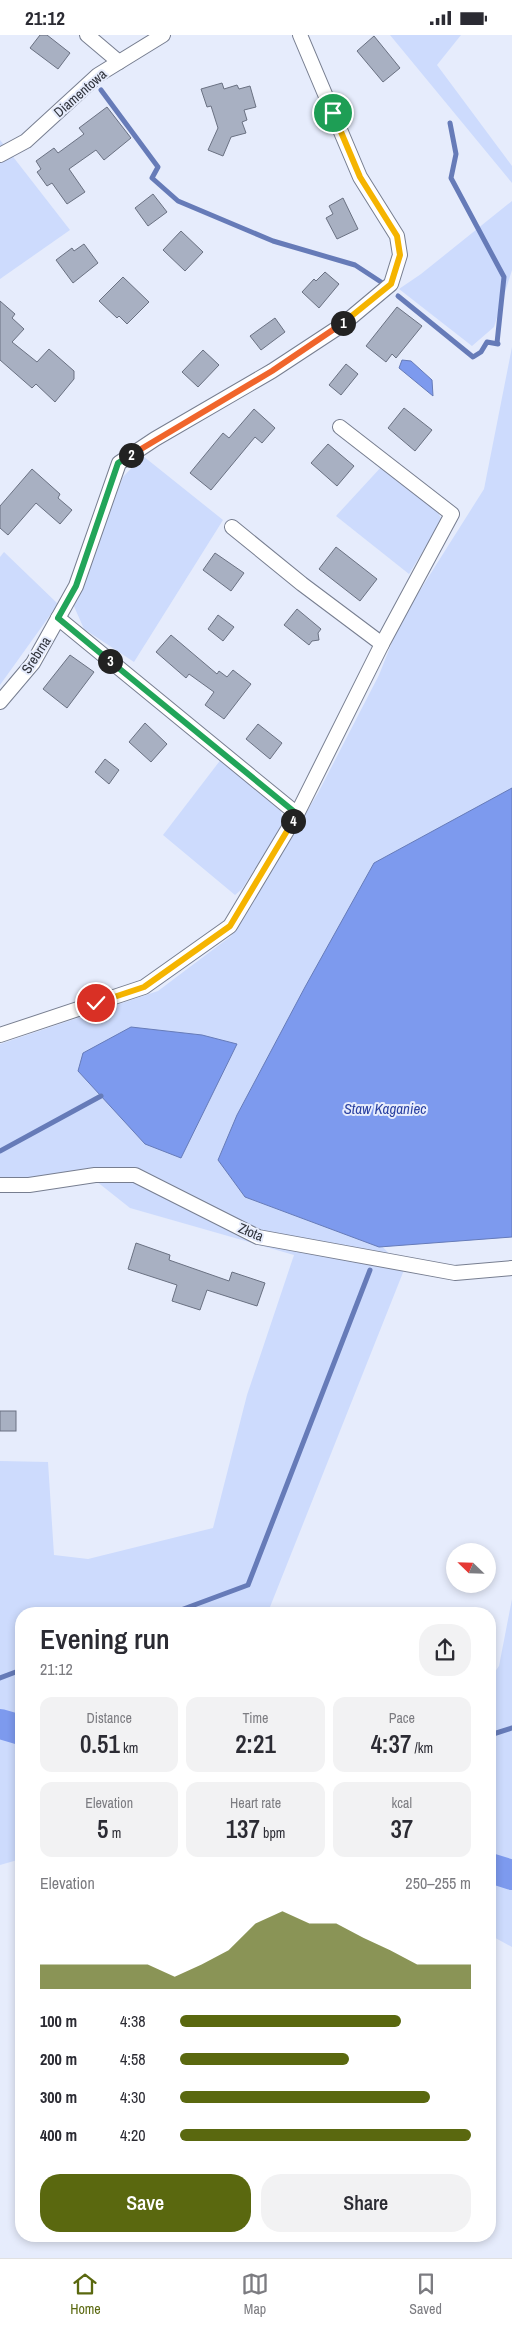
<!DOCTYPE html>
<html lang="en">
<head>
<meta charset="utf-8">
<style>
  body { margin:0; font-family:"Archivo Narrow",sans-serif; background:#f2f2f3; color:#2b2b33; height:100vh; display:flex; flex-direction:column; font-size:19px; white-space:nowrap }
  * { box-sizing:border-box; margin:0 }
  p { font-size:16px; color:#7c7c81 }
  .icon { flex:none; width:28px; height:28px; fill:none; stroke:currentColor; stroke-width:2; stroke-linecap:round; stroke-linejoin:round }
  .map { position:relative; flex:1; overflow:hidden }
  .details { position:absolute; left:15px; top:1572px; width:481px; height:635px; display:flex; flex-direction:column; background:#fff; border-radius:20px; box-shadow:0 2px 8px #0003 }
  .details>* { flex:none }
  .needle { width:32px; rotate:293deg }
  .controls { position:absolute; left:446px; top:1508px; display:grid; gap:10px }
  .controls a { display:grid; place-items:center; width:50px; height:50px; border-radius:50%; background:#fff; box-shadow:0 2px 8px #0003; font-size:25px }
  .pin { position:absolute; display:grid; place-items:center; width:42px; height:42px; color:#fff; margin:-21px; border:2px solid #fff; border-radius:50%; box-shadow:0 1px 5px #0007 }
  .km { position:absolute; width:25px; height:25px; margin:-12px; border-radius:50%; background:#222; color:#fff; font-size:14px; line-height:25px; text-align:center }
  .round { display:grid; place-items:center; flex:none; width:52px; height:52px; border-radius:20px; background:#f2f2f3 }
  .overview { display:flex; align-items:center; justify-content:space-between; height:85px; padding:0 25px }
  h1 { font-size:28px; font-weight:600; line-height:38px }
  .stats { display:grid; grid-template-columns:repeat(3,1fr); gap:8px; height:85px; padding:5px 25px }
  .stats div { display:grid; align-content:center; border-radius:12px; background:#f2f2f3; text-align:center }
  .stats b { font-size:25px; font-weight:600 }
  .stats small { font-size:14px; font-weight:400 }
  .stats p { font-size:14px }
  .chart { height:140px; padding:10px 25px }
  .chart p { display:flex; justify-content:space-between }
  .chart svg { width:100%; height:90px; margin-top:5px; fill:#5a680f; opacity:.7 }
  .cta { display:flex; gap:10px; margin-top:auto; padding:10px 25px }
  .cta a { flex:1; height:58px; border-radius:20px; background:#5a680f; color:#fff; font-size:20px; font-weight:600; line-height:58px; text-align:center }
  .cta a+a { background:#f2f2f3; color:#2b2b33 }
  ul { padding:0 25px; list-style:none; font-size:16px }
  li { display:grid; grid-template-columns:80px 60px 1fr; align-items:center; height:38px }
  li i { height:12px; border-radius:6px; background:#5a680f }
  .status { display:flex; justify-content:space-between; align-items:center; height:35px; padding:0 25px; background:#fff; direction:ltr }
  .status svg { height:14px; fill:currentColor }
  .tabs { display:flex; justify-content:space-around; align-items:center; height:70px; border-top:1px solid #e1e1e2; background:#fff; font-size:14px; color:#7c7c81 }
  .tabs a { display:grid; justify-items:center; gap:2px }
  .tabs .active { color:#5a680f }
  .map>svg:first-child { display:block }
</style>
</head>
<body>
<div class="status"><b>21:12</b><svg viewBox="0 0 49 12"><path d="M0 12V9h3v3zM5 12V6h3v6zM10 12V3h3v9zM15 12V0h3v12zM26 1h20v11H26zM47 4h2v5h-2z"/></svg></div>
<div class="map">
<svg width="512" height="2223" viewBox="0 0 512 2223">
  <rect width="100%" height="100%" fill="#e6ecfc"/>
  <g fill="#cddbfd">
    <path d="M 390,0 L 461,0 L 437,30 L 512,131 L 512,148 Z"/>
    <path d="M 0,105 L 70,195 L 0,244 Z"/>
    <path d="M 512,166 L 512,235 L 494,292 L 472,311 L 399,254 L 421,239 Z"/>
    <path d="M 512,312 L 512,753 L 374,828 L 237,1080 L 218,1125 L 380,1209 L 404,1235 L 268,1577 L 265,1579 L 21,1579 L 21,1824 L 0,1830 L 0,1426 L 48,1427 L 54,1520 L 88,1524 L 213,1493 L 247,1360 L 294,1220 L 130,1173 L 96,1146 L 53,1141 L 0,1144 L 0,1009 L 158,956 L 231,901 L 318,758 L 379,640 L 400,587 L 484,454 Z"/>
    <path d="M 143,421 L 223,485 L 134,627 L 84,594 L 73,569 L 123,442 Z"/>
    <path d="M 383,430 L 436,474 L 442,485 L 409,539 L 336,481 Z"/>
    <path d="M 4,517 L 58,569 L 0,650 L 0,522 Z"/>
    <path d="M 222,723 L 279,770 L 284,788 L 242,854 L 235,860 L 163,800 Z"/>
    <path d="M 512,1564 L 512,1912 L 490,1900 L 490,1644 L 499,1631 Z"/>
  </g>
  <g fill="#7d9aee" stroke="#667bb8">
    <path d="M 402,325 L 411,326 L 432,345 L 433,361 L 399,333 Z"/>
    <path d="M 512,753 L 512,1202 L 379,1212 L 245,1162 L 218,1125 L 237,1080 L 305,952 L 374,828 Z"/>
    <path d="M 131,992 L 202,1000 L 237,1009 L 181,1123 L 145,1109 L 78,1036 L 83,1018 Z"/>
  </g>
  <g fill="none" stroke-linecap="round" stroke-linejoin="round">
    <g stroke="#667bb8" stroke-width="5">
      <path d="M 101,55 L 158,132 L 152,143 L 178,166 L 273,206 L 355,230 L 381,247"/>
      <path d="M 450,88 L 456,119 L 451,143 L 504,242 L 497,308"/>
      <path d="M 398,261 L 473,322 L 481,317 L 487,307 L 498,309"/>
      <path d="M 0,1116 L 101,1061"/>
      <path d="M 170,1579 L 248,1550 L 370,1235"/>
      <path d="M 0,1643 L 21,1635"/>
      <path d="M 490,1700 L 512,1693"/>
    </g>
    <g stroke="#7d9aee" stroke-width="30">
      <path d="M 0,1689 L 21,1695"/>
      <path d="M 490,1833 L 512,1840"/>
    </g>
  </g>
  <g fill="#a8b0c2" stroke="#6a7182">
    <path d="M 40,0 L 47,0 L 70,18 L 58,34 L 30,13 Z"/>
    <path d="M 374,1 L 400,33 L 383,47 L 357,16 Z"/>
    <path d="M 222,48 L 224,54 L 237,50 L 239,54 L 250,51 L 256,72 L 244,75 L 247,85 L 242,87 L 246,98 L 231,102 L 223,121 L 208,115 L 218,93 L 211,71 L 207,72 L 201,54 Z"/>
    <path d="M 107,72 L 131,103 L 104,125 L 96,115 L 69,134 L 85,157 L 67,169 L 52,148 L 47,151 L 37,137 L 41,134 L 36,126 L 54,113 L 58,118 L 84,99 L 79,93 Z"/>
    <path d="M 153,159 L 167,177 L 148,191 L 135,173 Z"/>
    <path d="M 343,163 L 358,194 L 337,204 L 326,183 L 333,179 L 329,171 Z"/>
    <path d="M 181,196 L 203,217 L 185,236 L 163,215 Z"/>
    <path d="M 84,209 L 98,228 L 73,248 L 56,225 L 72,213 L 74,216 Z"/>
    <path d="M 325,237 L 339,249 L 319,273 L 302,257 L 314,244 L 316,246 Z"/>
    <path d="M 123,242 L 149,267 L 127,289 L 119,281 L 117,283 L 99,266 Z"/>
    <path d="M 0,266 L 15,279 L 12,283 L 24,294 L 12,307 L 37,327 L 49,314 L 74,336 L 74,344 L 55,367 L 36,349 L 32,353 L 0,325 Z"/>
    <path d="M 397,272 L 422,291 L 396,323 L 392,319 L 386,327 L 366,311 Z"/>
    <path d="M 275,283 L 285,297 L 261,315 L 250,301 Z"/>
    <path d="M 203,315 L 219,330 L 198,352 L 182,337 Z"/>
    <path d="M 346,329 L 358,339 L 341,360 L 329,350 Z"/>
    <path d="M 404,373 L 432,395 L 415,416 L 388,393 Z"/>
    <path d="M 254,374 L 275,393 L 262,408 L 255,402 L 211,455 L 190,438 L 223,398 L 229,403 Z"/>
    <path d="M 328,409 L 354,431 L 337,451 L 311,428 Z"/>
    <path d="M 32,434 L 60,459 L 58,463 L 72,475 L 60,489 L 36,468 L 8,500 L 0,493 L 0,471 Z"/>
    <path d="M 336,512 L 377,544 L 360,566 L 319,534 Z"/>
    <path d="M 215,518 L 244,538 L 231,556 L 203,535 Z"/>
    <path d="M 297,574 L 321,594 L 318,598 L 319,605 L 312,606 L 309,610 L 284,590 Z"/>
    <path d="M 218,580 L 234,592 L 223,606 L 208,594 Z"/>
    <path d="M 171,600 L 217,639 L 219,636 L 227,642 L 233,635 L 251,649 L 224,684 L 205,670 L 214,657 L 189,639 L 186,643 L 156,617 Z"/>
    <path d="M 70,620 L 94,637 L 67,673 L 43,654 Z"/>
    <path d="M 145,688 L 167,709 L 151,727 L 129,707 Z"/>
    <path d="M 258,689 L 282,708 L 270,724 L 246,704 Z"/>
    <path d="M 105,724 L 119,735 L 109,749 L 95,737 Z"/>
    <path d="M 136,1208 L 170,1220 L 169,1225 L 229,1246 L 232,1237 L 265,1248 L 257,1271 L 207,1255 L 200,1275 L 172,1266 L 177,1250 L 128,1234 Z"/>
    <rect x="0" y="1376" width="16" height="20"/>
  </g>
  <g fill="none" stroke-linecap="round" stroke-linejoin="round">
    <g stroke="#777e90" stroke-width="16">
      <g id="minor">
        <path d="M 87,0 L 119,27"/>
        <path d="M 0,120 L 26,106 L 98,40 L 163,0"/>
        <path d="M 232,492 L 302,549 L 382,609"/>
        <path d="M 58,583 L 297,779"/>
        <path d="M 0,667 L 33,628 L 76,551 L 119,428 L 155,404 L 272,336 L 342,290 L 391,249 L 400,220 L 397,201 L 360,142 L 300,0"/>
        <path d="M 0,1000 L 144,952 L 230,891 L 297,779 L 382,609 L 452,479 L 340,392"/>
        <path d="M 0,1150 L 29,1150 L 95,1140 L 135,1140 L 258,1202 L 455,1238 L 512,1233"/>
      </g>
    </g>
    <use href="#minor" stroke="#fff" stroke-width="14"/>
  </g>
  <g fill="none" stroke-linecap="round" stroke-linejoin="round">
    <g stroke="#fff" stroke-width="10">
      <path id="split-1" d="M 333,78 L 360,142 L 397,201 L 400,220 L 391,249 L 343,288"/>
    </g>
    <g stroke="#fff" stroke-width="10">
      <path id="split-2" d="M 131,420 L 272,336 L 343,288"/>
    </g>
    <g stroke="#fff" stroke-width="10">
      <path id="split-3" d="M 110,626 L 58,583 L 76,551 L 118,428 L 131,420"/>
    </g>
    <g stroke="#fff" stroke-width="10">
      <path id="split-4" d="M 110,626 L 297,779 L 293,786"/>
    </g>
    <g stroke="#fff" stroke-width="10">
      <path id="split-5" d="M 96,968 L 144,952 L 230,891 L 293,786"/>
    </g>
    <use href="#split-1" stroke="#f5b400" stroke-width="6"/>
    <use href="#split-2" stroke="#f0652b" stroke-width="6"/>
    <use href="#split-3" stroke="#22a559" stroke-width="6"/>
    <use href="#split-4" stroke="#22a559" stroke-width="6"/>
    <use href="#split-5" stroke="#f5b400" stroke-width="6"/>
  </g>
  <g text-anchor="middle" stroke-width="4" stroke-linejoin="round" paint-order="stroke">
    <g font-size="14" fill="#30333b" stroke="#e6ecfc">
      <text transform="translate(80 58) rotate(-41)" y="5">Diamentowa</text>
      <text transform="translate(36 620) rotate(-57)" y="5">Srebrna</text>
      <text transform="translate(251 1197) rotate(22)" y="5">Złota</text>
    </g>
    <g font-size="15" font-style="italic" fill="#2b42a2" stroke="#e6ecfc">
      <text x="385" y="1079">Staw Kaganiec</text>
    </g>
  </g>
</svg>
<div class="controls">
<a><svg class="needle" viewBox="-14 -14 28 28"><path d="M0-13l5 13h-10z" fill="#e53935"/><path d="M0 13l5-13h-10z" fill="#7c7c81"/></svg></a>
</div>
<div class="pin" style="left:333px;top:78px;background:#1e9e55"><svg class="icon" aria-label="arrive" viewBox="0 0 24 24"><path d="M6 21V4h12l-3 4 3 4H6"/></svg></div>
<div class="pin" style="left:96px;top:968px;background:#d93025"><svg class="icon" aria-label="check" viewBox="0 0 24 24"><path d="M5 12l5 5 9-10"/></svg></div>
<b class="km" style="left:343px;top:288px">1</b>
<b class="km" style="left:131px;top:420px">2</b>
<b class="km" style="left:110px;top:626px">3</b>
<b class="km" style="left:293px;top:786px">4</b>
<section class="details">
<div class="overview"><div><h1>Evening run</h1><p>21:12</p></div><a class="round"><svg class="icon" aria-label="share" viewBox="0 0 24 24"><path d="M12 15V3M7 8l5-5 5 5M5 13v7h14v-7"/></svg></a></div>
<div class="stats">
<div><p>Distance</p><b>0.51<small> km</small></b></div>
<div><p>Time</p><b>2:21</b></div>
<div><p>Pace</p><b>4:37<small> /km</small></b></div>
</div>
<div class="stats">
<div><p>Elevation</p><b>5<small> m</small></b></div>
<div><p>Heart rate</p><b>137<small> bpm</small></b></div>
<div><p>kcal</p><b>37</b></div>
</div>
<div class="chart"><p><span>Elevation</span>250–255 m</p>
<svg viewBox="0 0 160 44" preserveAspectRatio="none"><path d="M0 44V32L10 32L20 32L30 32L40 32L50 38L60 32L70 25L80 12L90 6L100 12L110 12L120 19L130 25L140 32L150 32L160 32V44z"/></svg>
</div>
<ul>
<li><b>100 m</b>4:38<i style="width:76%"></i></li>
<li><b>200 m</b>4:58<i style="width:58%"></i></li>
<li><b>300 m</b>4:30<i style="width:86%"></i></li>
<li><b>400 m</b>4:20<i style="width:100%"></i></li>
</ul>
<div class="cta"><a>Save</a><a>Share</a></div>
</section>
</div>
<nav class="tabs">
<a class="active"><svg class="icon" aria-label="home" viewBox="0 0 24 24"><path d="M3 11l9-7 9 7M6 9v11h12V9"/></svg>Home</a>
<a><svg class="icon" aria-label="map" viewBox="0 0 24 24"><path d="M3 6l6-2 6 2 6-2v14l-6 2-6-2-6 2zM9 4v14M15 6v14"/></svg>Map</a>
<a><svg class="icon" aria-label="saved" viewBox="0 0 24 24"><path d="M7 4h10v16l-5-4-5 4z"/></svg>Saved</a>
</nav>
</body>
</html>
